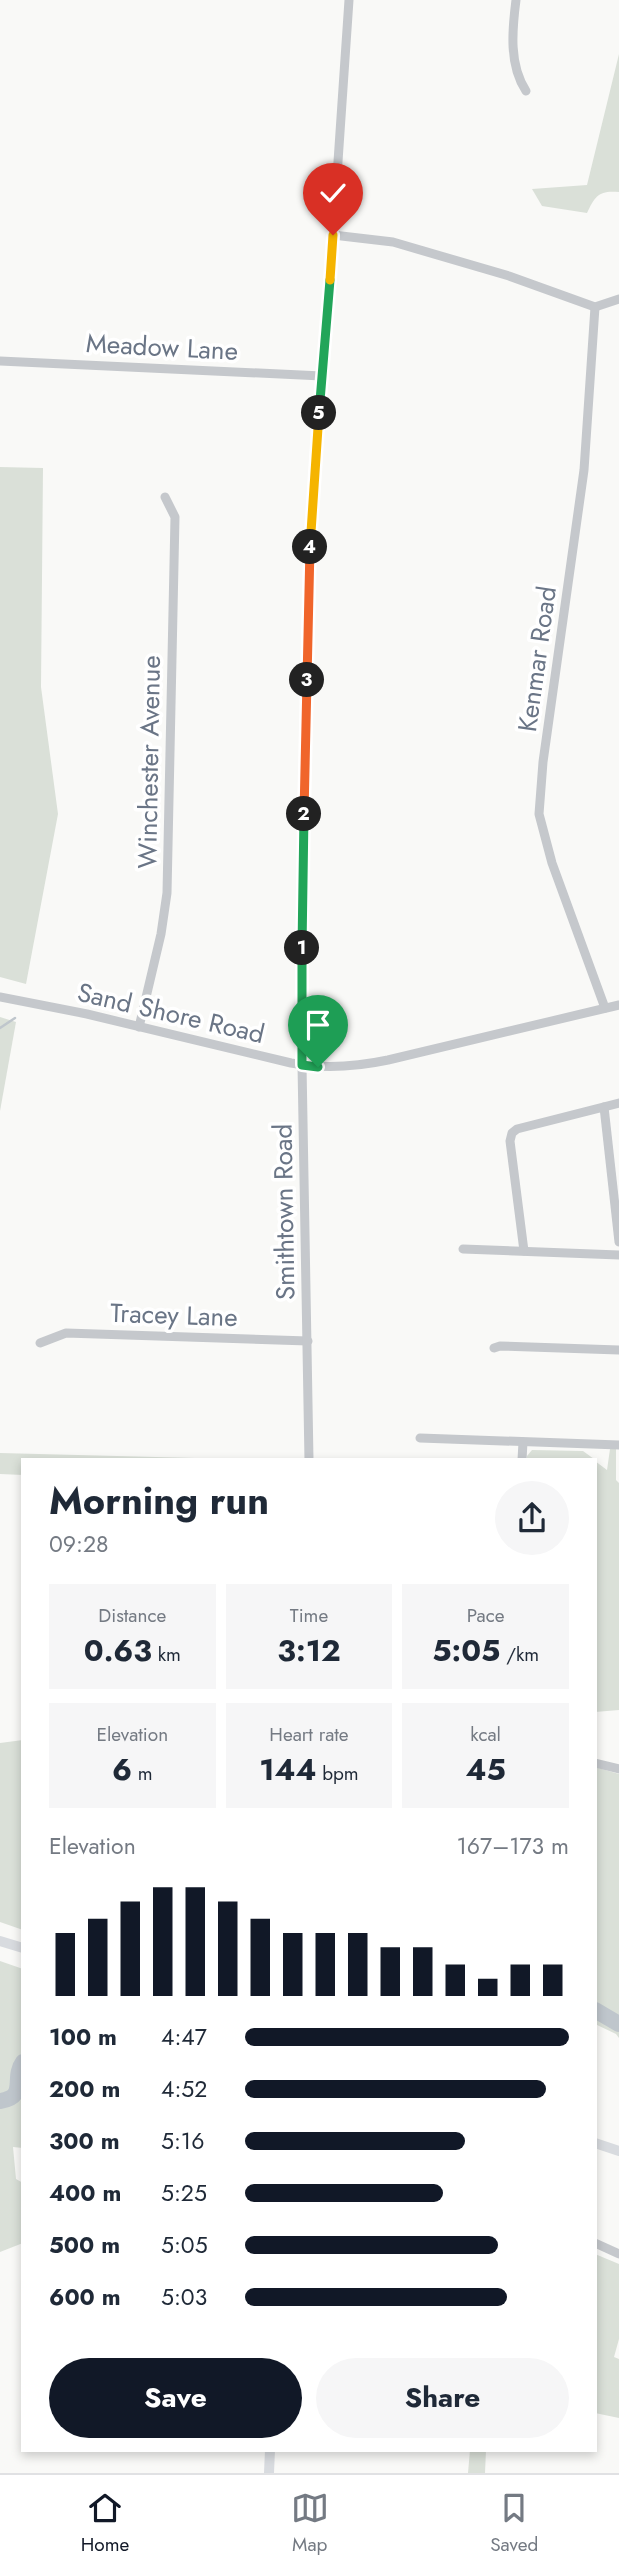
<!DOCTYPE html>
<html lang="en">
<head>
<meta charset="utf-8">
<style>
  body { margin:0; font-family:Jost,sans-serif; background:#f6f6f7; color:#1f2937; height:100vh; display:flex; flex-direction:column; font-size:26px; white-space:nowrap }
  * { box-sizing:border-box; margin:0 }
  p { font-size:23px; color:#747a83 }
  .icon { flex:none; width:38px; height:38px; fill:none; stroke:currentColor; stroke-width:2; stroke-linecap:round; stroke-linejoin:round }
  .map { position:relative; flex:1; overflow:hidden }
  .sheet { position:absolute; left:21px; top:1458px; width:576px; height:994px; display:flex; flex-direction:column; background:#fff; border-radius:0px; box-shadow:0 4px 10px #0003 }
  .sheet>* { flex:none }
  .pin { position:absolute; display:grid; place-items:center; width:60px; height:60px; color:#fff; margin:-72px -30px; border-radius:50% 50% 50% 0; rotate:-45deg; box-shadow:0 0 7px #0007 }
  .pin .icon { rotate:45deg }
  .km { position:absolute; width:35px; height:35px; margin:-18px; border-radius:50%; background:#222; color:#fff; font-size:19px; line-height:35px; text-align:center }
  .round { display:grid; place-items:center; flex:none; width:74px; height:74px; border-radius:37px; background:#f6f6f7 }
  .headline { display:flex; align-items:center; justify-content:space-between; height:119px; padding:0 28px }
  h1 { font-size:38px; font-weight:700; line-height:52px }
  .stats { display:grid; grid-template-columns:repeat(3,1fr); gap:10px; height:119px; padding:7px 28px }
  .stats div { display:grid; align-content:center; border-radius:0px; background:#f6f6f7; text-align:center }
  .stats b { font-size:30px; font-weight:700 }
  .stats small { font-size:19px; font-weight:400 }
  .stats p { font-size:19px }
  .chart { height:196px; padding:14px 28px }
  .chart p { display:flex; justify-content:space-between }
  .chart svg { width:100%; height:126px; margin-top:7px; stroke:#111827; stroke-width:6 }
  .button { display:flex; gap:14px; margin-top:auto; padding:14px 28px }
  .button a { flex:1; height:80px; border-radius:42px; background:#111827; color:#fff; font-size:28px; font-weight:700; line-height:80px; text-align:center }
  .button a+a { background:#f6f6f7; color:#1f2937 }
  ul { padding:0 28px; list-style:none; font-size:23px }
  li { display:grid; grid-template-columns:112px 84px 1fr; align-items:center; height:52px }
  li i { height:18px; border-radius:9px; background:#111827 }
  .tabs { display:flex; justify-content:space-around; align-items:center; height:98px; border-top:2px solid #e0e1e3; background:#fff; font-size:19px; color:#747a83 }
  .tabs a { display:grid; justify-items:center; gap:4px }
  .tabs .on { color:#111827 }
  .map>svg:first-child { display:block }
</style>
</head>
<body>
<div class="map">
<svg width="619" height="2473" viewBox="0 0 619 2473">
  <rect width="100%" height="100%" fill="#f9f9f7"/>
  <g fill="#dae0d8">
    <path d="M 619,54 L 619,192 C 599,190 595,196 587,213 L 542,206 L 532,189 L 587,185 Z"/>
    <path d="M 0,467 L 43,468 L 41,687 L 58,814 L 26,984 L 0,977 Z"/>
    <path d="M 0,1017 L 16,1022 L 0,1111 Z"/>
    <path d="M 610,1449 L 616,1449 L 616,1480 L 619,1483 L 619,1710 L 595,1712 L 595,1461 L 607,1470 Z"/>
    <path d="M 532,1450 L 583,1451 L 594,1459 L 527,1459 L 527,1456 Z"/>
    <path d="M 0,1453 L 234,1459 L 23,1460 L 23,1475 L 0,1474 Z"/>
    <path d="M 23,1740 L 23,1930 L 0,1922 L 0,1743 Z"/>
    <path d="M 595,1767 L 619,1774 L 619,2038 L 616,2034 L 595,2024 Z"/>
    <path d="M 0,1961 L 23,1969 L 23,2148 L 13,2147 L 16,2179 L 23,2183 L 23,2243 L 0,2252 Z"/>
    <path d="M 595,2254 L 619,2264 L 619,2339 L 614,2357 L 619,2359 L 619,2418 L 595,2413 Z"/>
    <path d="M 470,2450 L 486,2450 L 485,2473 L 468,2473 Z"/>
  </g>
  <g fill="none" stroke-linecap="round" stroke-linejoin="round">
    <path stroke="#bfc6cc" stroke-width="2.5" d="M 0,1028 L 15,1018"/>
    <g stroke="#bfc6cc" stroke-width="16">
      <path d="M 595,2010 L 619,2024"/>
      <path d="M 0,2101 C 28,2097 11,2078 23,2062"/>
    </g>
    <g stroke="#c5c8cc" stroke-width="9">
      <path d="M 516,0 C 512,31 509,65 526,91"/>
      <path d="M 333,235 L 393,242 L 509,276 L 595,307 L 619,299"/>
      <path d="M 595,307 L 584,470 L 543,762 L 539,814 L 552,863 L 605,1008"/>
      <path d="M 0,361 L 322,376"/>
      <path d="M 0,997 L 87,1014 L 291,1063 C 324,1069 355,1067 388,1060 L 619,1005"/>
      <path d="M 139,1027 L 161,934 L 167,893 L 175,517 L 165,497"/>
      <path d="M 604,1107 L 619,1242"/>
      <path d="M 463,1249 L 619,1255"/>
      <path d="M 524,1251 L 510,1141 L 512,1133 L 517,1129 L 619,1103"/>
      <path d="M 40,1343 L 66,1333 L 308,1341"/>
      <path d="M 494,1348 L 500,1346 L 619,1350"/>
      <path d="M 420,1438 L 619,1445"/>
      <path d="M 309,1460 L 302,1065 L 308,613 L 313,489 L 333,235 L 349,0"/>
      <path d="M 522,1460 L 523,1442"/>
      <path d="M 595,1763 L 619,1769"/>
      <path d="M 595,2243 L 619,2254"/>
    </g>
    <g stroke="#d8dbdf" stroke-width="10">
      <path d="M 0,1941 L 23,1948"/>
      <path d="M 595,2143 L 619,2151"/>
      <path d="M 269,2473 L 270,2450"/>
    </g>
  </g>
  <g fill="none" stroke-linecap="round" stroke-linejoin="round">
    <g stroke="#fff" stroke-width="14">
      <path id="split-1" d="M 302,948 L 302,1065 L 318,1067"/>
    </g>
    <g stroke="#fff" stroke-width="14">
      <path id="split-2" d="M 302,948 L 304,814"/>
    </g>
    <g stroke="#fff" stroke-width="14">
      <path id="split-3" d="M 304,814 L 307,680"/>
    </g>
    <g stroke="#fff" stroke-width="14">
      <path id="split-4" d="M 307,680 L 310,547"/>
    </g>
    <g stroke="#fff" stroke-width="14">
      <path id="split-5" d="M 310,547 L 319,413"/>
    </g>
    <g stroke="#fff" stroke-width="14">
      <path id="split-6" d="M 319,413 L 330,280"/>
    </g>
    <g stroke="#fff" stroke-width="14">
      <path id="split-7" d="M 330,280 L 333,235"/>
    </g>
    <use href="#split-1" stroke="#22a559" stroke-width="9"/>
    <use href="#split-2" stroke="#22a559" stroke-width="9"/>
    <use href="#split-3" stroke="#f0652b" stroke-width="9"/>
    <use href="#split-4" stroke="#f0652b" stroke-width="9"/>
    <use href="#split-5" stroke="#f5b400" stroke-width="9"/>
    <use href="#split-6" stroke="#22a559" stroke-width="9"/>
    <use href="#split-7" stroke="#f5b400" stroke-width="9"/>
  </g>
  <g text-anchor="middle" stroke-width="7" stroke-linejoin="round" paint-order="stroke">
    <g font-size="26" fill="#6a7586" stroke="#fff">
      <text transform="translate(162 347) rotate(3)" y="9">Meadow Lane</text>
      <text transform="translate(537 659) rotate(-82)" y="9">Kenmar Road</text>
      <text transform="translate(149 762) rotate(-89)" y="9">Winchester Avenue</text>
      <text transform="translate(171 1013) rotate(13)" y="9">Sand Shore Road</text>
      <text transform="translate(284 1212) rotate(-91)" y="9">Smithtown Road</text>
      <text transform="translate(174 1315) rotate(2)" y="9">Tracey Lane</text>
    </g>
  </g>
</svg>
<div class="pin" style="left:318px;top:1067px;background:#1e9e55"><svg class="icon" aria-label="arrive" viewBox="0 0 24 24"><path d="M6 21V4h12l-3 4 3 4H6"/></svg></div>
<div class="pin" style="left:333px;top:235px;background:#d93025"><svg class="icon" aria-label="check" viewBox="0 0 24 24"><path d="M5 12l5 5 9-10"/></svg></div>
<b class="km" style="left:302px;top:948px">1</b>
<b class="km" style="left:304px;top:814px">2</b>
<b class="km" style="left:307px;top:680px">3</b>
<b class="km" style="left:310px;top:547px">4</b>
<b class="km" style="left:319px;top:413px">5</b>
<section class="sheet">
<div class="headline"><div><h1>Morning run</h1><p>09:28</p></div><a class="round"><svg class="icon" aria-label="share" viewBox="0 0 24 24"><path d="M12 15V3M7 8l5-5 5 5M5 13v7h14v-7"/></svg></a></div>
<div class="stats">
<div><p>Distance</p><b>0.63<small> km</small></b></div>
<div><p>Time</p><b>3:12</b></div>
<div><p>Pace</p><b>5:05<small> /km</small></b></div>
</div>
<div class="stats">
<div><p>Elevation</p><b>6<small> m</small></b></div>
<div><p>Heart rate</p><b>144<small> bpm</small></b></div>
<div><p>kcal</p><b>45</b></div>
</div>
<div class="chart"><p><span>Elevation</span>167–173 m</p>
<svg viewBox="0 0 160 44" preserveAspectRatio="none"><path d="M5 44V22M15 44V17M25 44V11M35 44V6M45 44V6M55 44V11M65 44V17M75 44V22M85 44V22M95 44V22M105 44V27M115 44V27M125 44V33M135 44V38M145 44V33M155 44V33"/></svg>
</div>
<ul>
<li><b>100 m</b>4:47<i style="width:100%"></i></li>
<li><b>200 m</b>4:52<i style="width:93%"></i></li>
<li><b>300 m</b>5:16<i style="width:68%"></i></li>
<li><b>400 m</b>5:25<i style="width:61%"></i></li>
<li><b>500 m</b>5:05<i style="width:78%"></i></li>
<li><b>600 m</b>5:03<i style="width:81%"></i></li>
</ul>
<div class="button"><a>Save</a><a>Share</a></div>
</section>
</div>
<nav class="tabs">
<a class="on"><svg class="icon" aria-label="home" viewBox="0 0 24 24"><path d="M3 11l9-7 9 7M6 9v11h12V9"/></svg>Home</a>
<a><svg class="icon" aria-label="map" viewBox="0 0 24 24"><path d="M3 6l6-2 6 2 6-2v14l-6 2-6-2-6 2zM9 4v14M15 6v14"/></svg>Map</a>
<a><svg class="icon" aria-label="saved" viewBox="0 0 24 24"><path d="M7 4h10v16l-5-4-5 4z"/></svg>Saved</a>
</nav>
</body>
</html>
